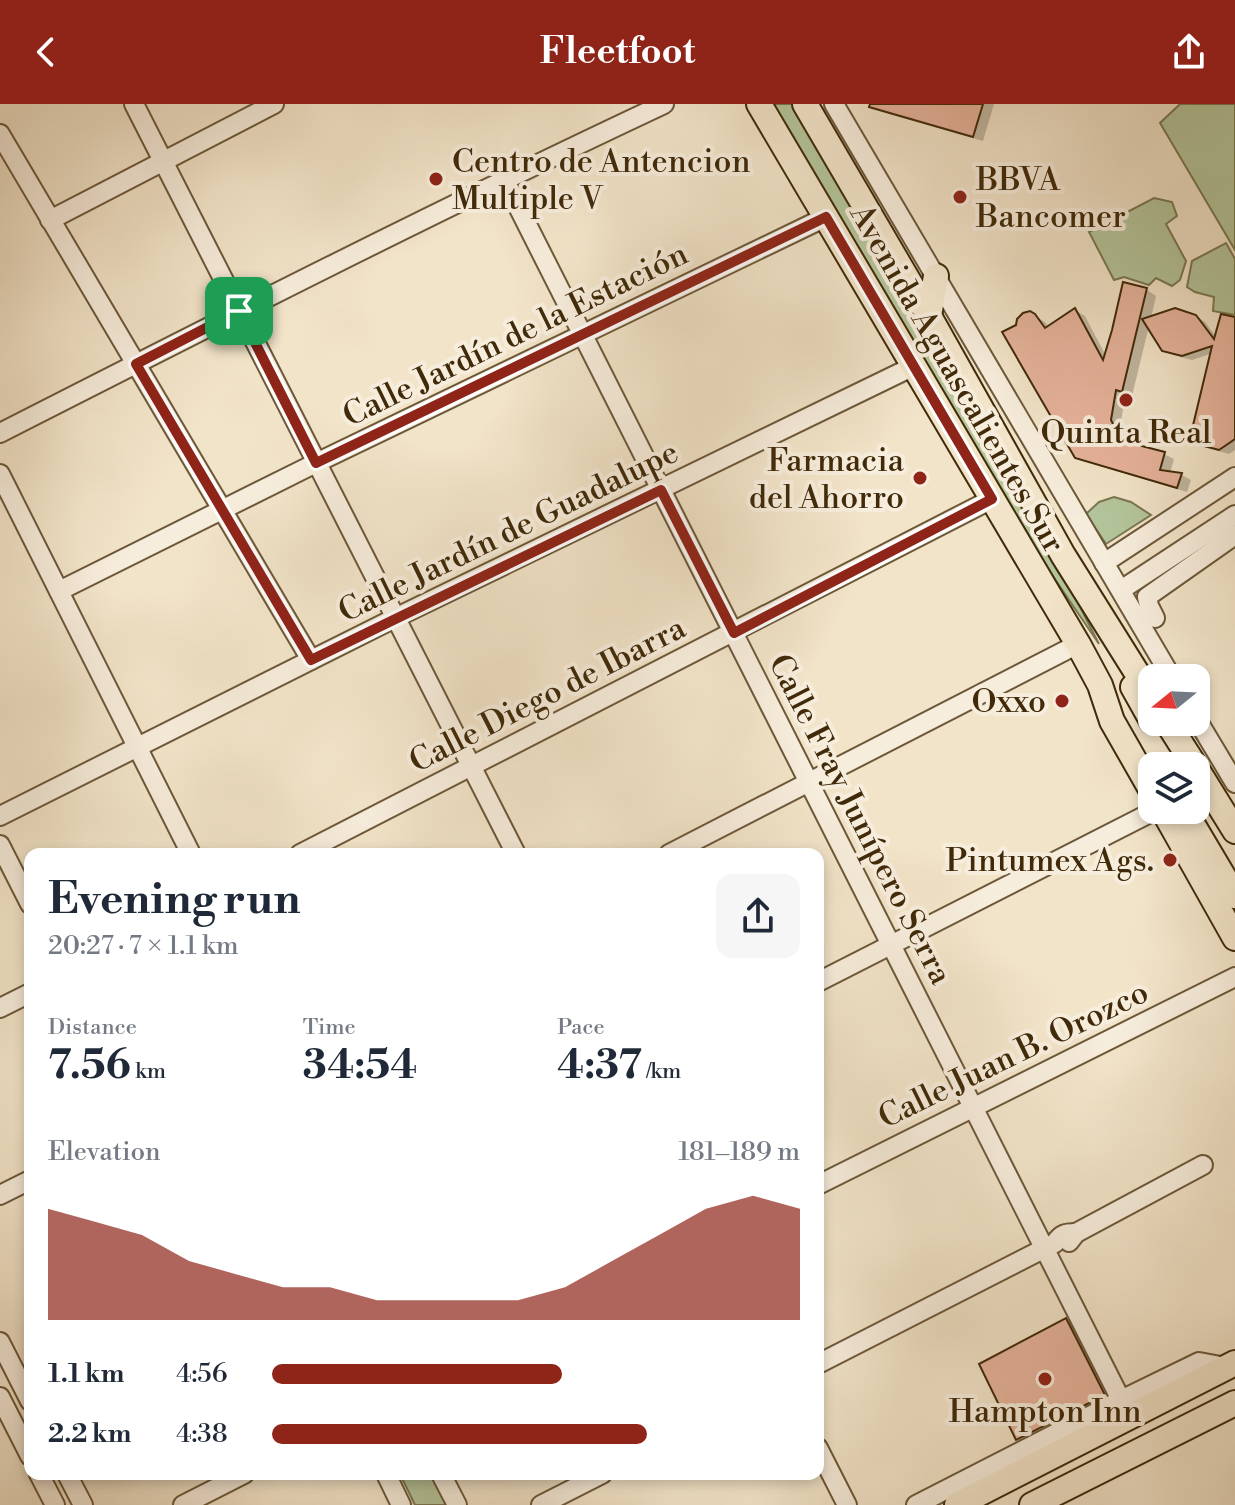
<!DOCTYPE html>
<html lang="en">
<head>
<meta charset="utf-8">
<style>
  body { margin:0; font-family:"Libre Bodoni",serif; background:#f6f6f7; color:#1f2937; height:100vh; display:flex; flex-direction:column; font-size:30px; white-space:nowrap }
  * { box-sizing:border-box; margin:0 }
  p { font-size:26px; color:#747a83 }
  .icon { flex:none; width:44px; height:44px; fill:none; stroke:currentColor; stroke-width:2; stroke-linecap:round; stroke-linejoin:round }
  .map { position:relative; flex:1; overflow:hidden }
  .details { position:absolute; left:24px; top:744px; width:800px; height:632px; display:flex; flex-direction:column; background:#fff; border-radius:16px; box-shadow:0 4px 12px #0003 }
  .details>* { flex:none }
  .needle { width:52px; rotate:252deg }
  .buttons { position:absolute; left:1138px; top:560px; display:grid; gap:16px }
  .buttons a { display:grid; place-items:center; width:72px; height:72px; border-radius:16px; background:#fff; box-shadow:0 4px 12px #0003; font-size:40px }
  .pin { position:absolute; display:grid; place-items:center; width:68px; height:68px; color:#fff; margin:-34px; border-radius:16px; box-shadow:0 4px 12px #0006 }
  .round { display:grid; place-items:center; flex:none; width:84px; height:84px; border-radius:16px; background:#f6f6f7 }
  .head { display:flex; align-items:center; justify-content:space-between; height:136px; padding:0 24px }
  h1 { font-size:44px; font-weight:700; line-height:60px }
  .metrics { display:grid; grid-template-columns:repeat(3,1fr); gap:12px; height:136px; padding:8px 24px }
  .metrics div { display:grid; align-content:center }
  .metrics b { font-size:40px; font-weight:700 }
  .metrics small { font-size:22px; font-weight:400 }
  .metrics p { font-size:22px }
  .chart { height:224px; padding:16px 24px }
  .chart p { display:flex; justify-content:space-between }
  .chart svg { width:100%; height:144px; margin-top:8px; fill:#8f2418; opacity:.7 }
  ul { padding:0 24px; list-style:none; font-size:26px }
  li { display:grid; grid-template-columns:128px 96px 1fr; align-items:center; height:60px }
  li i { height:20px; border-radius:10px; background:#8f2418 }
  header { display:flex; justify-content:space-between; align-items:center; height:104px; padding:0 24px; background:#8f2418; color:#fff; font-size:36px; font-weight:700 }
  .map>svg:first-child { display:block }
</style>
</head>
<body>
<header><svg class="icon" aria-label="back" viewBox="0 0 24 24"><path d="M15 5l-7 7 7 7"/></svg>Fleetfoot<svg class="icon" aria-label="share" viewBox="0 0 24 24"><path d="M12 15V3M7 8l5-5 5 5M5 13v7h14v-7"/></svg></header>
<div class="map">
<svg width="1235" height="1401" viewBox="0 0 1235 1401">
  <rect width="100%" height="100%" fill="#f2e4c9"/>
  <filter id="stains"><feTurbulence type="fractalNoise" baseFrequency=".0025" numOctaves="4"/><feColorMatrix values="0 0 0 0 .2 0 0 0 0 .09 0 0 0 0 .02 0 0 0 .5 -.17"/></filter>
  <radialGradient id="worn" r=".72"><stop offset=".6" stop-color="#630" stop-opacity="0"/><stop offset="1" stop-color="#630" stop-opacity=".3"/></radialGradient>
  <g fill="#b4c59b" stroke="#7a7852" stroke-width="2">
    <path d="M 769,0 L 792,0 L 1032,409 L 1099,540 L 1016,418 Z"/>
    <path d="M 1180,0 L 1235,0 L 1235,146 L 1160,19 Z"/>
    <path d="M 1154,94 L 1172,98 L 1177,112 L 1166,120 L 1186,157 L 1180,176 L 1172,182 L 1156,174 L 1149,181 L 1124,173 L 1114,176 L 1089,128 Z"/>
    <path d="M 1226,139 L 1235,155 L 1235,211 L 1213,207 L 1214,193 L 1195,188 L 1187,183 L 1192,157 Z"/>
    <path d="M 1114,393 L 1131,398 L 1151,411 L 1106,440 L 1086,410 L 1099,398 Z"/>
    <path d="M 400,1370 L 434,1370 L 449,1401 L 415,1401 Z"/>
  </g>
  <g fill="#0003">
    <path d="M 881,0 L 994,0 L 983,37 L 889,10 L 880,5 Z"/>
    <path d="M 1125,180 L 1147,186 L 1156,192 L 1151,214 L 1196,212 L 1205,218 L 1216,233 L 1235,215 L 1235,346 L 1229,350 L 1200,342 L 1191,337 L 1213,249 L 1192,256 L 1173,251 L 1163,245 L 1149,222 L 1132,292 L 1126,290 L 1120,322 L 1130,341 L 1164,350 L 1174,355 L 1170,369 L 1182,371 L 1191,376 L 1187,388 L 1086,358 L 1076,352 L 1018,222 L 1030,209 L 1045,218 L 1049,223 L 1075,206 L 1085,212 L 1106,252 Z"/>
    <path d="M 1066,1217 L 1076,1222 L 1113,1296 L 1027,1340 L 1018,1335 Z"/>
  </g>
  <g fill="#e6b39b" stroke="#402a09" stroke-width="2">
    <path d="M 870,0 L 983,0 L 973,33 L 869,3 Z"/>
    <path d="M 1123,178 L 1147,184 L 1122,288 L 1116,286 L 1111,316 L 1122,337 L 1165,348 L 1160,366 L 1182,369 L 1177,384 L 1075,354 L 1002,228 L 1016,221 L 1017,215 L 1023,209 L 1030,207 L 1035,210 L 1045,224 L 1075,204 L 1103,256 L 1112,226 Z"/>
    <path d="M 1175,204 L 1196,211 L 1214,235 L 1221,210 L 1235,213 L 1235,335 L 1219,346 L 1189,338 L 1212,242 L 1182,252 L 1162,247 L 1142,215 Z"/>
    <path d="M 1066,1214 L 1105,1291 L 1016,1336 L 979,1260 Z"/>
  </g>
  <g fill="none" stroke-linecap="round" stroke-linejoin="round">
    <g stroke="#6c5839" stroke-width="22">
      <g id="minor">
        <path d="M 134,0 L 516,750"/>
        <path d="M 834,0 L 1172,574"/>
        <path d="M 0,30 L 311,556"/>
        <path d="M 504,75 L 1121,1296"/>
        <path d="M 50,116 L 274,0"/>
        <path d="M 0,329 C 220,217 440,105 664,0"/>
        <path d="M 0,370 L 191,750"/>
        <path d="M 1104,459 L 1235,373"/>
        <path d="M 1121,486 L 1235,411"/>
        <path d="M 59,487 L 316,359 L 826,113"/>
        <path d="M 1155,514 L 1149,502 L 1147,493 L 1235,431"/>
        <path d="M 1196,614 L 1235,679"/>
        <path d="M 0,712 L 395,514 L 914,262"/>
        <path d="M 0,741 L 30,800"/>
        <path d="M 300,750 L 992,395"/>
        <path d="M 669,750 L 1078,540"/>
        <path d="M 818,878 L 1156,706"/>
        <path d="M 0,904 L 30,889"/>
        <path d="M 818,1081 L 1235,873"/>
        <path d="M 0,1091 L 30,1076"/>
        <path d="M 1069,1138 L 1076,1129 L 1203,1061"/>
        <path d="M 0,1238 L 30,1297"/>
        <path d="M 818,1260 L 1055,1139 C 1061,1130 1065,1129 1076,1129"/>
        <path d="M 0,1293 L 30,1352"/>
        <path d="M 818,1344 L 847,1401"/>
        <path d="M 39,1370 L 55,1401"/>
        <path d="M 67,1370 L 83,1401"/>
        <path d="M 386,1370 L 401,1401"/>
        <path d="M 441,1370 L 457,1401"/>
        <path d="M 183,1401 L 244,1370"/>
        <path d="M 541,1401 L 602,1370"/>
        <path d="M 916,1401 L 1121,1296 L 1199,1258 L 1226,1263"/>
      </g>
    </g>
    <g stroke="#402a09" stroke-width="28">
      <g id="major">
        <path d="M 759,0 L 1078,540 L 1100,581 L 1112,617 L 1152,687"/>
        <path d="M 805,0 L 929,212 L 1063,451 L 1152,593"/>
        <path d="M 929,212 L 936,172"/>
        <path d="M 1133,583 L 1152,617"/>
        <path d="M 1167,618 L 1195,662"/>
        <path d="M 1196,664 L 1235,727"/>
        <path d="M 1163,706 L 1235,834"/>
        <path d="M 1184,706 L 1235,792"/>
        <path d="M 957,1401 L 1235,1259"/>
        <path d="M 1032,1401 L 1235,1299"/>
      </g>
    </g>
    <use href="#minor" stroke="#f7eddc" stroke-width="18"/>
    <use href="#major" stroke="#f2e4c9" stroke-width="24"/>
  </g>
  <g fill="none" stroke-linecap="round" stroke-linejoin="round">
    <g stroke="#fff" stroke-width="16">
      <path id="route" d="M 826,113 L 992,395 L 734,529 L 661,386 L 311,556 L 136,260 L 239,207 L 316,359 Z"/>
    </g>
    <use href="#route" stroke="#8f2418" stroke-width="10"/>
  </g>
  <g fill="#8f2418" stroke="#f7eddc" stroke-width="3">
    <circle cx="436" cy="75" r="8"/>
    <circle cx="960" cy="93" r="8"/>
    <circle cx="1126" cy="296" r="8"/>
    <circle cx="920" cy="374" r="8"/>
    <circle cx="1062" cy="597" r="8"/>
    <circle cx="1170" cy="756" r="8"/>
    <circle cx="1045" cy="1275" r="8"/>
  </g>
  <g text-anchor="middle" stroke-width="8" stroke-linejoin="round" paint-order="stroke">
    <g font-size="32" fill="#402a09" stroke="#f7eddc" text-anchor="end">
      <text x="452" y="68" text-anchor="start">Centro de Antencion<tspan x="452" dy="37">Multiple V</tspan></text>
      <text x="976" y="86" text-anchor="start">BBVA<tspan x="976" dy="37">Bancomer</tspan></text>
      <text x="1126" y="339" text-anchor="middle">Quinta Real</text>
      <text x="904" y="367">Farmacia<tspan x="904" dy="37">del Ahorro</tspan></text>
      <text x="1046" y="608">Oxxo</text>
      <text x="1154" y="767">Pintumex Ags.</text>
      <text x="1045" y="1318" text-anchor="middle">Hampton Inn</text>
    </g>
    <g font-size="32" fill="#402a09" stroke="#f7eddc">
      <text transform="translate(515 230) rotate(-26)" y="11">Calle Jardín de la Estación</text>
      <text transform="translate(958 274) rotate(60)" y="11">Avenida Aguascalientes Sur</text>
      <text transform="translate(508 427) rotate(-26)" y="11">Calle Jardín de Guadalupe</text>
      <text transform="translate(547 590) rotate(-27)" y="11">Calle Diego de Ibarra</text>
      <text transform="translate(861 715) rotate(63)" y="11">Calle Fray Junípero Serra</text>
      <text transform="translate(1013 950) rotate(-26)" y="11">Calle Juan B. Orozco</text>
    </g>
  </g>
  <rect width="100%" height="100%" filter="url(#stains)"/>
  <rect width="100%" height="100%" fill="url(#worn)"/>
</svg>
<div class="buttons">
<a><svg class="needle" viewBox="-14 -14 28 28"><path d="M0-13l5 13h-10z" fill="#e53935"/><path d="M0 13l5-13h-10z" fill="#747a83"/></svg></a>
<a><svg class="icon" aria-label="layers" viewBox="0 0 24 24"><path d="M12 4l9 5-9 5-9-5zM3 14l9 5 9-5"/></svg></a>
</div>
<div class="pin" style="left:239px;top:207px;background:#1e9e55"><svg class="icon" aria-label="arrive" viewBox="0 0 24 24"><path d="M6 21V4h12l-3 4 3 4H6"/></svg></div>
<section class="details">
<div class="head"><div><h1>Evening run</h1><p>20:27 · 7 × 1.1 km</p></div><a class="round"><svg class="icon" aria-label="share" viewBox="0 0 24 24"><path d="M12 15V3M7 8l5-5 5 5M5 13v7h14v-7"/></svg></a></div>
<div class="metrics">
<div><p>Distance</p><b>7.56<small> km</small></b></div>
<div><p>Time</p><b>34:54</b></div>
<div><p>Pace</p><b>4:37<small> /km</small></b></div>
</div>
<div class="chart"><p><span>Elevation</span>181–189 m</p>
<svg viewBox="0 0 160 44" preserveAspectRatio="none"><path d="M0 44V10L10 14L20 18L30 26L40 30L50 34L60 34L70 38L80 38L90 38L100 38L110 34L120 26L130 18L140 10L150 6L160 10V44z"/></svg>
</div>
<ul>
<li><b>1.1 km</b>4:56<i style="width:55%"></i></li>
<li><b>2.2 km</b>4:38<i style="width:71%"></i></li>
</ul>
</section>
</div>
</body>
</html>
